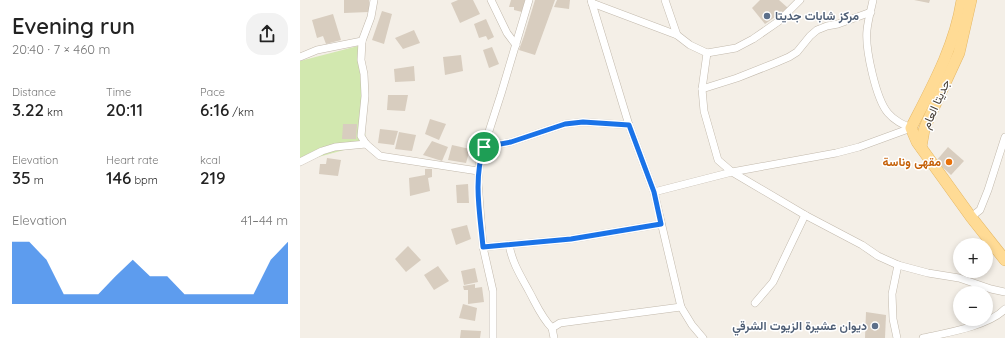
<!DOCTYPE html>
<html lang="en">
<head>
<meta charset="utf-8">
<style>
  body { margin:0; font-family:Quicksand,Vazirmatn,sans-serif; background:#f2f2f2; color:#222; height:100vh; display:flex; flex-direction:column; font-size:15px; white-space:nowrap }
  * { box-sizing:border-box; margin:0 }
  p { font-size:13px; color:#767676 }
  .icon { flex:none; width:22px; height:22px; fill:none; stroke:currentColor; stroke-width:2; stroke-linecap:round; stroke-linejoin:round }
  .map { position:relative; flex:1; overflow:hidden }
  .details { display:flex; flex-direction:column; background:#fff; width:300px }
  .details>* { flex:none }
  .tools { position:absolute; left:653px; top:238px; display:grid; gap:8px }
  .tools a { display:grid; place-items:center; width:40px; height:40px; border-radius:50%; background:#fff; box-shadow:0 2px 6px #0003; font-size:20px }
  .pin { position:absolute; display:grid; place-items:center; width:34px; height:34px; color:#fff; margin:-17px; border:2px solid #fff; border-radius:50%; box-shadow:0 1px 4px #0007 }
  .round { display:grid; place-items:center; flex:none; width:42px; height:42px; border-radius:16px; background:#f2f2f2 }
  .headline { display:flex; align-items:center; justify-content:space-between; height:68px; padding:0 12px }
  h1 { font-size:22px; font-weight:600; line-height:30px }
  .stats { display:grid; grid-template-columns:repeat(3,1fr); gap:6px; height:68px; padding:4px 12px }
  .stats div { display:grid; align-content:center }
  .stats b { font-size:17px; font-weight:600 }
  .stats small { font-size:11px; font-weight:400 }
  .stats p { font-size:11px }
  .chart { height:112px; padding:8px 12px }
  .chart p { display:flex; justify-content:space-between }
  .chart svg { width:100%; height:72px; margin-top:4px; fill:#1a73e8; opacity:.7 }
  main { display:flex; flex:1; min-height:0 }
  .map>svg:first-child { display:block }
</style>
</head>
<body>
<main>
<section class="details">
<div class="headline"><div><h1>Evening run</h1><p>20:40 · 7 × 460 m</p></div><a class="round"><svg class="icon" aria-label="share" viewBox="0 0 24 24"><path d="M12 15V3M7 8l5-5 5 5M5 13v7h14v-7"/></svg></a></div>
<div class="stats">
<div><p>Distance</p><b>3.22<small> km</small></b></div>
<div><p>Time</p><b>20:11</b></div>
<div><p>Pace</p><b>6:16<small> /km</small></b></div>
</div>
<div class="stats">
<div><p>Elevation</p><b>35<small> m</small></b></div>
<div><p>Heart rate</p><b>146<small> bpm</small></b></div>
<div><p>kcal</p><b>219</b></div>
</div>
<div class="chart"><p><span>Elevation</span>41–44 m</p>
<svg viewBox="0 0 160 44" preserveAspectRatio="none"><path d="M0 44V6L10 6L20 17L30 38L40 38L50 38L60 27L70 17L80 27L90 27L100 38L110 38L120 38L130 38L140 38L150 17L160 6V44z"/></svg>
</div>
</section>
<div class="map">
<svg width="705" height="338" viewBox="0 0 705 338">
  <rect width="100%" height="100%" fill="#f4efe7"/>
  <path fill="#d2e8af" d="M 58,46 L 66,144 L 0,162 L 0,61 Z"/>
  <g fill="#d8cdbf">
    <path d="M 44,0 L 69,0 L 69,12 L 44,13 Z"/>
    <path d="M 158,0 L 173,0 L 180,14 L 160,23 L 151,3 Z"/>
    <path d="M 211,0 L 225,0 L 222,12 L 214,10 L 214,7 L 209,7 Z"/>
    <path d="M 235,0 L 255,0 L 235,55 L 219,50 L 224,36 Z"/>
    <path d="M 257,0 L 270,0 L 269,9 L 254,7 Z"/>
    <path d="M 460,0 L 479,0 L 488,8 L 465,24 L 452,8 Z"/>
    <path d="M 614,0 L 630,0 L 629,3 Z"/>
    <path d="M 82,11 L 92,14 L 84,44 L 72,40 Z"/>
    <path d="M 33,14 L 41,40 L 26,44 L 23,36 L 17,38 L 12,20 Z"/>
    <path d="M 186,19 L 194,37 L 188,40 L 186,36 L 179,38 L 174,24 Z"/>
    <path d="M 114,30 L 120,43 L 103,49 L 95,38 Z"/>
    <path d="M 192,47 L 199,64 L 189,68 L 183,50 Z"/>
    <path d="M 161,55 L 163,71 L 145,75 L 143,57 Z"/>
    <path d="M 114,66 L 115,81 L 95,82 L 94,69 Z"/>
    <path d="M 88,95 L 108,95 L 105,111 L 87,110 Z"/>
    <path d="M 130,119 L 146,124 L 139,140 L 125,134 Z"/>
    <path d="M 43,124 L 57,124 L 56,139 L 42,139 Z"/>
    <path d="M 80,129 L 98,131 L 94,145 L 78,143 Z"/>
    <path d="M 99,132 L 116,135 L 112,151 L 95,149 Z"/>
    <path d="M 132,141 L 148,147 L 142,161 L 123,155 Z"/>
    <path d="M 152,145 L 170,149 L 166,163 L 148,160 Z"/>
    <path d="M 648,147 L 664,161 L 651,175 L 636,161 Z"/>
    <path d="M 27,158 L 41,160 L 38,176 L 19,174 L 20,164 L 26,164 Z"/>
    <path d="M 125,169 L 132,169 L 132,177 L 128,178 L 130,191 L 110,196 L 109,178 L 125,175 Z"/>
    <path d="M 168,184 L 169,203 L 157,203 L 156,185 Z"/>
    <path d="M 167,225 L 171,239 L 156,245 L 151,229 Z"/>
    <path d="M 108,246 L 121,260 L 106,272 L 95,259 Z"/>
    <path d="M 138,266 L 149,281 L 134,290 L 124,275 Z"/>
    <path d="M 175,268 L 178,282 L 164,285 L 161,271 Z"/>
    <path d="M 175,284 L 175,288 L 182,287 L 184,302 L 168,304 L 168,290 L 164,290 L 163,286 Z"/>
    <path d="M 163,304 L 177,308 L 175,321 L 159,318 Z"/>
    <path d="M 566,312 L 586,315 L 585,338 L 565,338 Z"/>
    <path d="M 161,330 L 181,331 L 180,338 L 160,338 Z"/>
  </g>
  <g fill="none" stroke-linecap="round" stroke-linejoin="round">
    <g stroke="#c2b9ac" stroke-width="8">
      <g id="minor">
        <path d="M 74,0 L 71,17 L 62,41 L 61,60 L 64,74 L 65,96 L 61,136 L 66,144 L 80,156 L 178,171"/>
        <path d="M 191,0 L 207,33 L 216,45"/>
        <path d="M 291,0 L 329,125 L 354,192 L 381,307 L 392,325 L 403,338"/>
        <path d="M 365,0 L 377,35"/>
        <path d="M 573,0 C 571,10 568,20 567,30 C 565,49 576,99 588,113 C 595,121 602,124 611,128"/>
        <path d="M 292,3 L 377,35 L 390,45 L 407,53 L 436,48 L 453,39 L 479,21 L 500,0"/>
        <path d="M 407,53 L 402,89 L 404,111 L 418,160 L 432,172 L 505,215 L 562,245 L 578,256 L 598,265 L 628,273 L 659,278 L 691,289 L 705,292"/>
        <path d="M 0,57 L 17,50 L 62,41"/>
        <path d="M 402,89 L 437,78 L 475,63 L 489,57 L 497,52 L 510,36 L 517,30 L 527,26 L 538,24 L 571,12"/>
        <path d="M 184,147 L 211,142 L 265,124 L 283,122 L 329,125"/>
        <path d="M 0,162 L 22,151 L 35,147 L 66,144"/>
        <path d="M 354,192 L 432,172 L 536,153 L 559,147 L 611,128"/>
        <path d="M 671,217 L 680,210 L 688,190 L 705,137"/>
        <path d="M 209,245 C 213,265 221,276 230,293 C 237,306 242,318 252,328"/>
        <path d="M 183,247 L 271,239 L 361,224"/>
        <path d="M 455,303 L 473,282 L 505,215"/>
        <path d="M 193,338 L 193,291 L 183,247 L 178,182 L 180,159 L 201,94 L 229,0"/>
        <path d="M 254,338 L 252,328 L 260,323 L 381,307"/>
        <path d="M 597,338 L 593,319 L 592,294 L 598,265"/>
        <path d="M 623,338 C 646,333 689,326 705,309"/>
      </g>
    </g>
    <g stroke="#e5b764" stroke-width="12">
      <g id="primary">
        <path d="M 662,0 C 655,46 632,87 611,128 L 617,142 L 671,217 L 705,260"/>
        <path d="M 621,147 L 624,130 L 628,120 L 659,53 L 671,0"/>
      </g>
    </g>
    <use href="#minor" stroke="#fff" stroke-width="7"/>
    <use href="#primary" stroke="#ffdb95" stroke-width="11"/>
  </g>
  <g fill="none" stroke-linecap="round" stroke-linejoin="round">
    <g stroke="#fff" stroke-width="8">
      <path id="route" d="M 283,122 L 329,125 L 354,192 L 361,224 L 271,239 L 183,247 C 180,214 173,179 184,147 L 211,142 L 265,124 Z"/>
    </g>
    <use href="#route" stroke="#1a73e8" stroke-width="5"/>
  </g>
  <g fill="#5c6f8a" stroke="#fff" stroke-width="1.5">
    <circle cx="467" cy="16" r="4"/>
    <circle cx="575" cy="326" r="4"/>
  </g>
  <circle fill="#e8710a" stroke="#fff" stroke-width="1.5" cx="649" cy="162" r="4"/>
  <g text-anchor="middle" stroke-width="3" stroke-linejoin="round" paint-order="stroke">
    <g font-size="12" font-weight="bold" fill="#4e5e75" stroke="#fff" text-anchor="start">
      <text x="475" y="20">مركز شابات جديتا</text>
      <text x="567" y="330" text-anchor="end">ديوان عشيرة الزيوت الشرقي</text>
    </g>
    <g font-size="12" fill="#473f36" stroke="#fff">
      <text transform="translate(636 104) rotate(-66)" y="4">جديتا العام</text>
    </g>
    <g font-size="12" font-weight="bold" fill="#c56008" stroke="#fff" text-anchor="end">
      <text x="641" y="166">مقهى وناسة</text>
    </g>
  </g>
</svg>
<div class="tools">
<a>+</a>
<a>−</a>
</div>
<div class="pin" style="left:184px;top:147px;background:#1e9e55"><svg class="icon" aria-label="arrive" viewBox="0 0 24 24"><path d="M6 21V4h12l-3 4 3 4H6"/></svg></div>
</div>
</main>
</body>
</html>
